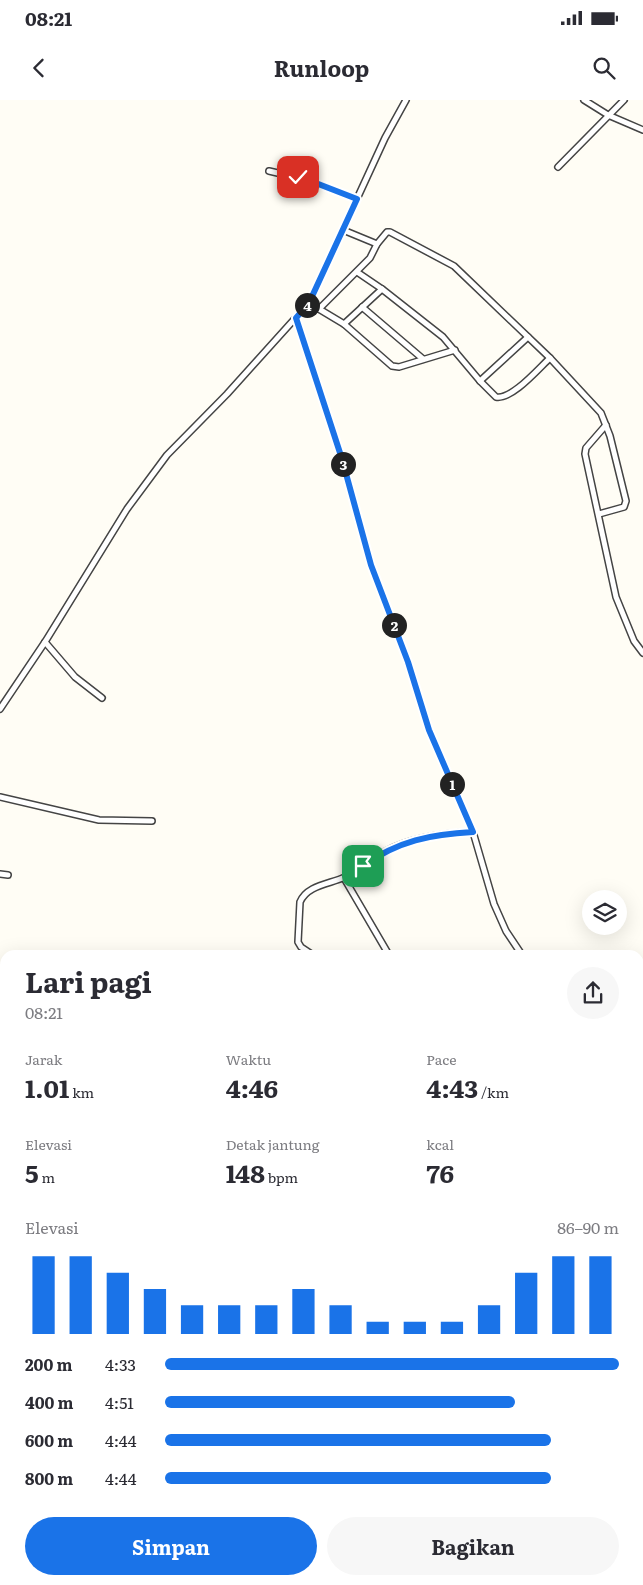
<!DOCTYPE html>
<html lang="id">
<head>
<meta charset="utf-8">
<style>
  body { margin:0; font-family:Literata,serif; background:#f7f7f7; color:#2b2b33; height:100vh; display:flex; flex-direction:column; font-size:19px; white-space:nowrap }
  * { box-sizing:border-box; margin:0 }
  p { font-size:16px; color:#7c7c81 }
  .icon { flex:none; width:28px; height:28px; fill:none; stroke:currentColor; stroke-width:2; stroke-linecap:round; stroke-linejoin:round }
  .map { position:relative; flex:1; overflow:hidden }
  .panel { position:absolute; left:0px; top:850px; width:644px; height:635px; display:flex; flex-direction:column; background:#fff; border-radius:15px 15px 0 0; box-shadow:0 5px 20px #0002 }
  .panel>* { flex:none }
  .buttons { position:absolute; left:582px; top:790px; display:grid; gap:10px }
  .buttons a { display:grid; place-items:center; width:45px; height:45px; border-radius:50%; background:#fff; box-shadow:0 5px 20px #0002; font-size:25px }
  .pin { position:absolute; display:grid; place-items:center; width:42px; height:42px; color:#fff; margin:-21px; border-radius:10px; box-shadow:0 2px 8px #0006 }
  .km { position:absolute; width:25px; height:25px; margin:-12px; border-radius:50%; background:#222; color:#fff; font-size:14px; line-height:25px; text-align:center }
  .round { display:grid; place-items:center; flex:none; width:52px; height:52px; border-radius:26px; background:#f7f7f7 }
  .head { display:flex; align-items:center; justify-content:space-between; height:85px; padding:0 25px }
  h1 { font-size:28px; font-weight:700; line-height:38px }
  .metrics { display:grid; grid-template-columns:repeat(3,1fr); gap:8px; height:85px; padding:5px 25px }
  .metrics div { display:grid; align-content:center }
  .metrics b { font-size:25px; font-weight:700 }
  .metrics small { font-size:14px; font-weight:400 }
  .metrics p { font-size:14px }
  .chart { height:140px; padding:10px 25px }
  .chart p { display:flex; justify-content:space-between }
  .chart svg { width:100%; height:90px; margin-top:5px; stroke:#1a73e8; stroke-width:6 }
  .primary-button { display:flex; gap:10px; margin-top:auto; padding:10px 25px }
  .primary-button a { flex:1; height:58px; border-radius:30px; background:#1a73e8; color:#fff; font-size:20px; font-weight:700; line-height:58px; text-align:center }
  .primary-button a+a { background:#f7f7f7; color:#2b2b33 }
  ul { padding:0 25px; list-style:none; font-size:16px }
  li { display:grid; grid-template-columns:80px 60px 1fr; align-items:center; height:38px }
  li i { height:12px; border-radius:6px; background:#1a73e8 }
  .status { display:flex; justify-content:space-between; align-items:center; height:35px; padding:0 25px; background:#fff; direction:ltr }
  .status svg { height:14px; fill:currentColor }
  header { display:flex; justify-content:space-between; align-items:center; height:65px; padding:0 25px; background:#fff; font-size:22px; font-weight:700 }
  .map>svg:first-child { display:block }
</style>
</head>
<body>
<div class="status"><b>08:21</b><svg viewBox="0 0 49 12"><path d="M0 12V9h3v3zM5 12V6h3v6zM10 12V3h3v9zM15 12V0h3v12zM26 1h20v11H26zM47 4h2v5h-2z"/></svg></div>
<header><svg class="icon" aria-label="back" viewBox="0 0 24 24"><path d="M15 5l-7 7 7 7"/></svg>Runloop<svg class="icon" aria-label="search" viewBox="0 0 24 24"><circle cx="10" cy="10" r="6"/><path d="M15 15l6 6"/></svg></header>
<div class="map">
<svg width="643" height="1485" viewBox="0 0 643 1485">
  <rect width="100%" height="100%" fill="#fffdf5"/>
  <g fill="none" stroke-linecap="round" stroke-linejoin="round">
    <g stroke="#444" stroke-width="8">
      <g id="street">
        <path d="M 584,0 L 608,15 L 643,30"/>
        <path d="M 558,67 L 624,0"/>
        <path d="M 269,71 L 308,80 L 357,99"/>
        <path d="M 343,130 L 377,144"/>
        <path d="M 357,172 L 382,189 L 443,237 L 480,281 L 496,297 C 512,300 539,268 550,258"/>
        <path d="M 309,203 L 344,224 L 392,266 L 399,267 L 455,250"/>
        <path d="M 362,207 L 423,259"/>
        <path d="M 319,209 L 370,158 L 377,144 L 387,132 L 390,132 L 454,166 L 550,258 L 601,313 L 610,336 L 626,401 L 624,407 L 599,414"/>
        <path d="M 296,218 L 342,359 L 371,465 L 408,562 L 429,630 L 473,732 L 494,804 L 506,831 L 522,855"/>
        <path d="M 344,224 L 382,189"/>
        <path d="M 480,281 L 528,237"/>
        <path d="M 606,325 L 586,348 L 585,354 L 616,497 L 634,541 L 643,553"/>
        <path d="M 45,542 L 75,577 L 102,598"/>
        <path d="M 0,609 L 45,542 L 127,409 L 167,355 L 227,294 L 309,203 L 385,38 L 406,0"/>
        <path d="M 0,697 L 99,720 L 152,721"/>
        <path d="M 0,774 L 8,775"/>
        <path d="M 344,778 L 389,855"/>
        <path d="M 313,855 L 301,847 L 298,842 L 300,802 C 307,785 330,784 345,777 C 360,771 371,760 384,752 C 411,737 443,733 473,732"/>
        <path d="M 0,1004 L 5,1003"/>
        <path d="M 0,1220 L 5,1225"/>
        <path d="M 0,1293 L 5,1292"/>
        <path d="M 0,1356 L 5,1358"/>
        <path d="M 639,1376 L 643,1375"/>
        <path d="M 0,1443 L 5,1449"/>
        <path d="M 31,1480 L 35,1485"/>
        <path d="M 266,1480 L 272,1485"/>
        <path d="M 150,1485 L 153,1480"/>
      </g>
    </g>
    <g stroke="#333" stroke-width="9">
      <g id="secondary">
        <path d="M 639,1018 L 643,979"/>
        <path d="M 545,1485 L 546,1480"/>
      </g>
    </g>
    <use href="#street" stroke="#fff" stroke-width="5"/>
    <use href="#secondary" stroke="#fff6b0" stroke-width="7"/>
  </g>
  <g fill="none" stroke-linecap="round" stroke-linejoin="round">
    <g stroke="#fff" stroke-width="10">
      <path id="route" d="M 298,77 L 308,80 L 357,99 L 309,203 L 296,218 L 342,359 L 371,465 L 408,562 L 429,630 L 473,732 C 432,734 397,741 363,766"/>
    </g>
    <use href="#route" stroke="#1a73e8" stroke-width="6"/>
  </g>
</svg>
<div class="buttons">
<a><svg class="icon" aria-label="layers" viewBox="0 0 24 24"><path d="M12 4l9 5-9 5-9-5zM3 14l9 5 9-5"/></svg></a>
</div>
<div class="pin" style="left:363px;top:766px;background:#1e9e55"><svg class="icon" aria-label="arrive" viewBox="0 0 24 24"><path d="M6 21V4h12l-3 4 3 4H6"/></svg></div>
<div class="pin" style="left:298px;top:77px;background:#d93025"><svg class="icon" aria-label="check" viewBox="0 0 24 24"><path d="M5 12l5 5 9-10"/></svg></div>
<b class="km" style="left:452px;top:684px">1</b>
<b class="km" style="left:394px;top:525px">2</b>
<b class="km" style="left:343px;top:364px">3</b>
<b class="km" style="left:307px;top:205px">4</b>
<section class="panel">
<div class="head"><div><h1>Lari pagi</h1><p>08:21</p></div><a class="round"><svg class="icon" aria-label="share" viewBox="0 0 24 24"><path d="M12 15V3M7 8l5-5 5 5M5 13v7h14v-7"/></svg></a></div>
<div class="metrics">
<div><p>Jarak</p><b>1.01<small> km</small></b></div>
<div><p>Waktu</p><b>4:46</b></div>
<div><p>Pace</p><b>4:43<small> /km</small></b></div>
</div>
<div class="metrics">
<div><p>Elevasi</p><b>5<small> m</small></b></div>
<div><p>Detak jantung</p><b>148<small> bpm</small></b></div>
<div><p>kcal</p><b>76</b></div>
</div>
<div class="chart"><p><span>Elevasi</span>86–90 m</p>
<svg viewBox="0 0 160 44" preserveAspectRatio="none"><path d="M5 44V6M15 44V6M25 44V14M35 44V22M45 44V30M55 44V30M65 44V30M75 44V22M85 44V30M95 44V38M105 44V38M115 44V38M125 44V30M135 44V14M145 44V6M155 44V6"/></svg>
</div>
<ul>
<li><b>200 m</b>4:33<i style="width:100%"></i></li>
<li><b>400 m</b>4:51<i style="width:77%"></i></li>
<li><b>600 m</b>4:44<i style="width:85%"></i></li>
<li><b>800 m</b>4:44<i style="width:85%"></i></li>
</ul>
<div class="primary-button"><a>Simpan</a><a>Bagikan</a></div>
</section>
</div>
</body>
</html>
